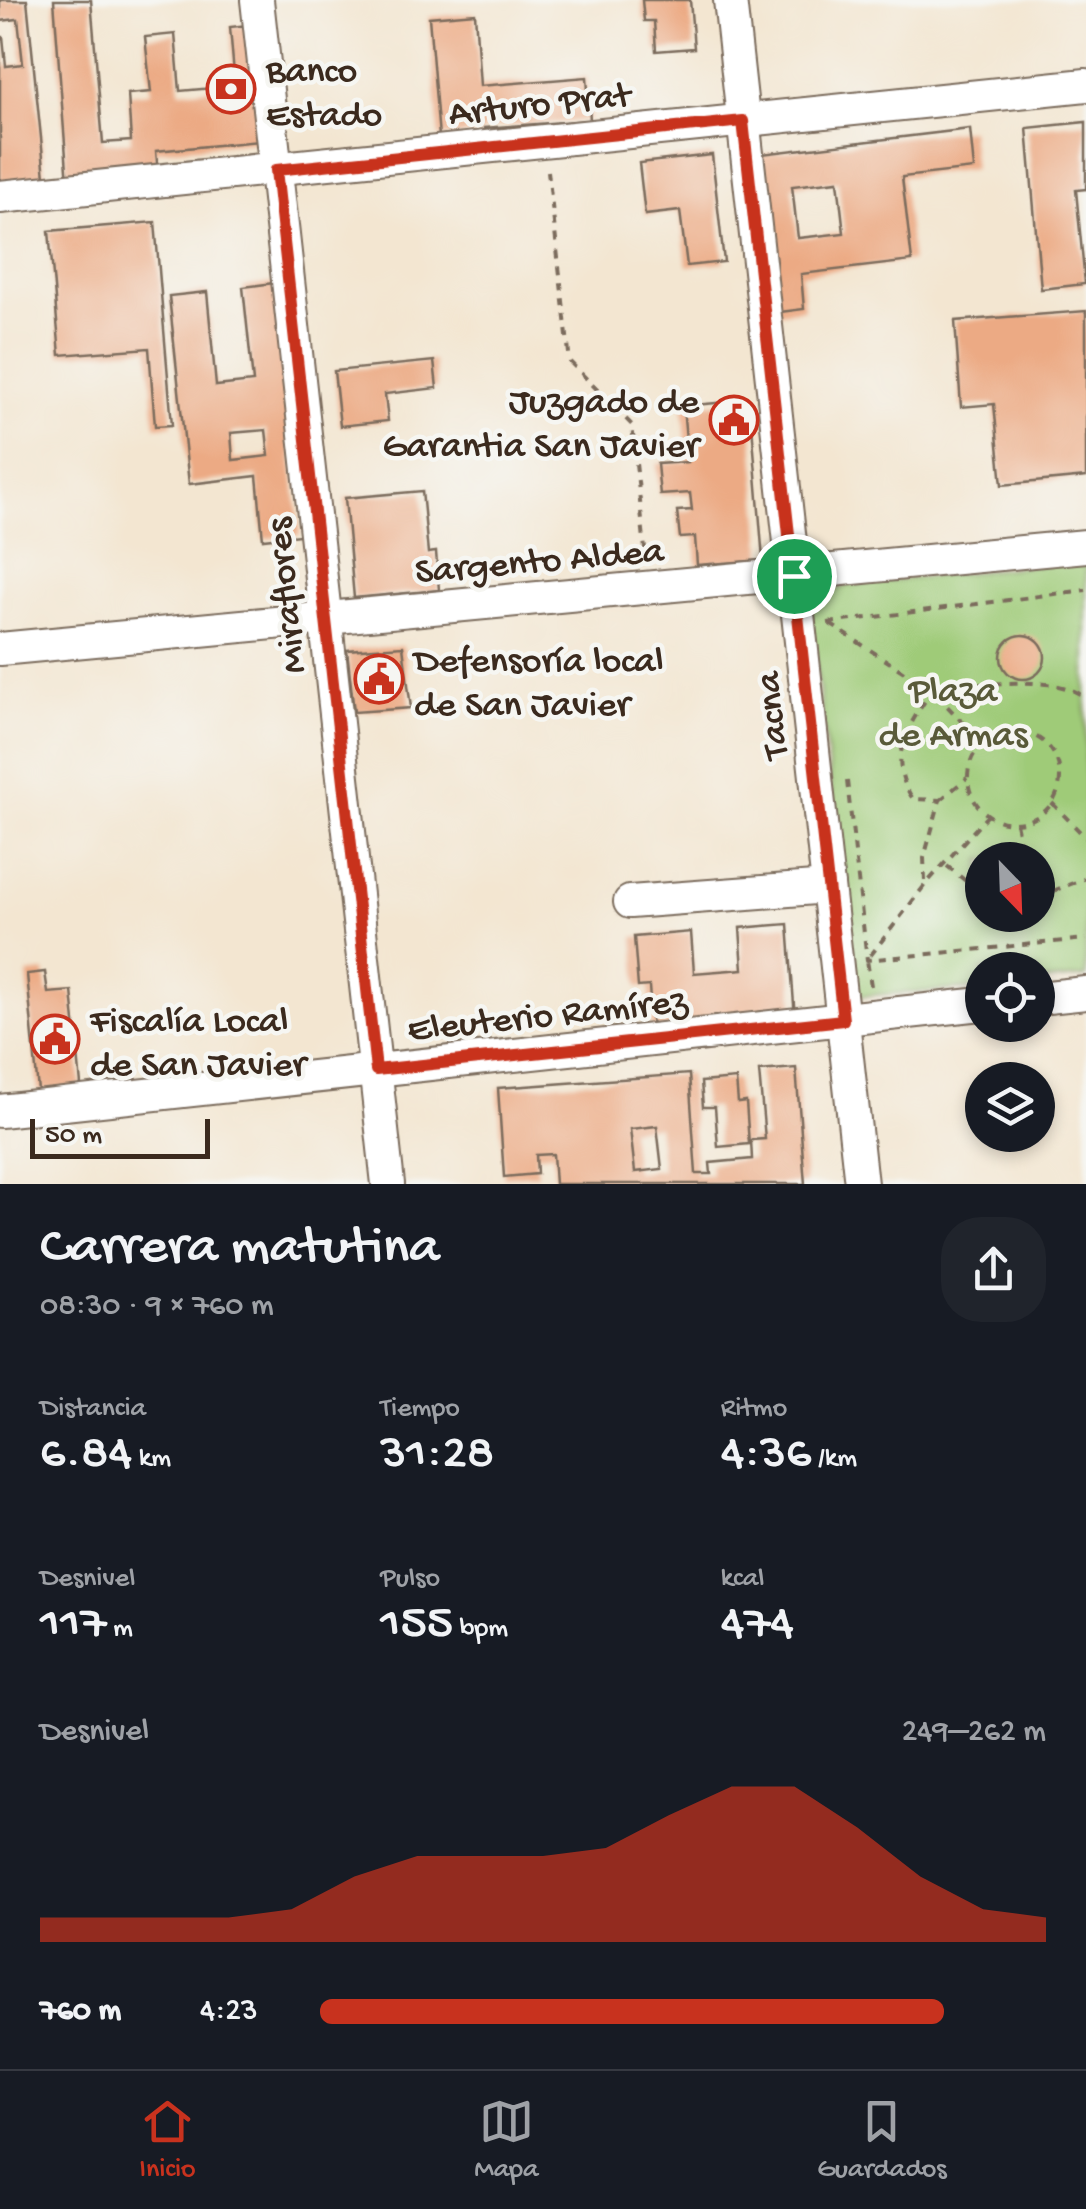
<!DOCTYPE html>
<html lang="es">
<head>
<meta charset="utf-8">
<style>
  body { margin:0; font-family:"Gochi Hand",sans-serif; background:#20242c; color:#f1f3f6; height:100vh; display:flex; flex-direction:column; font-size:38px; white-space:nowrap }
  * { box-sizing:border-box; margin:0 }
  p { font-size:32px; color:#9ea1a6 }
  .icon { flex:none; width:55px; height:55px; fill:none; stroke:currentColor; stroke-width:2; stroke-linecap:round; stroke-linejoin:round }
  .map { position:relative; height:1184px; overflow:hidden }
  .details { display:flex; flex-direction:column; background:#171b24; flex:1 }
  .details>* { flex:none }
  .needle { width:65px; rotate:157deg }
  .buttons { position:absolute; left:965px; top:842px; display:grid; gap:20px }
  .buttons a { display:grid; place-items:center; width:90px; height:90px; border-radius:50%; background:#171b24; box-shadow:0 5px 15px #0003; font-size:50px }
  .scale { position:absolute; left:30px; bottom:25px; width:180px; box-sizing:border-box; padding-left:10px; border:5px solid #3b2a1e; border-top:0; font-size:28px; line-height:35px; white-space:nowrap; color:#3b2a1e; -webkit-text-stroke:8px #f6f6f2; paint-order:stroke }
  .pin { position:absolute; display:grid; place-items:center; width:85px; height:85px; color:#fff; margin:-42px; border:5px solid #fff; border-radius:50%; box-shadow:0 2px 10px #0007 }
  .round { display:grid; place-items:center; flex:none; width:105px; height:105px; border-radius:40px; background:#20242c }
  .overview { display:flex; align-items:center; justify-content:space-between; height:170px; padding:0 40px }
  h1 { font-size:55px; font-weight:600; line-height:75px }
  .stats { display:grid; grid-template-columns:repeat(3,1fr); gap:15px; height:170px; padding:10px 40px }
  .stats div { display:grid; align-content:center }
  .stats b { font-size:50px; font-weight:600 }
  .stats small { font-size:28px; font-weight:400 }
  .stats p { font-size:28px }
  .chart { height:280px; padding:20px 40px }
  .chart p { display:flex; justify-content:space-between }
  .chart svg { width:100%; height:180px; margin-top:10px; fill:#c8321e; opacity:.7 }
  ul { padding:0 40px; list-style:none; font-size:32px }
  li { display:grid; grid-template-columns:160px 120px 1fr; align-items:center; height:75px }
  li i { height:25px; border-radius:12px; background:#c8321e }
  .menu { display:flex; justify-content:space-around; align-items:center; height:140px; border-top:2px solid #363941; background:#171b24; font-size:28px; color:#9ea1a6 }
  .menu a { display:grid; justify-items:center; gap:5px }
  .menu .on { color:#c8321e }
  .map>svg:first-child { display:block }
</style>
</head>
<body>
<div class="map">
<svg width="1086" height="1184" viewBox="0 0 1086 1184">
  <rect width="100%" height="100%" fill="#f6f6f2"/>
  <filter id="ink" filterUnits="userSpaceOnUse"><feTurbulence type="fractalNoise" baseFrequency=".01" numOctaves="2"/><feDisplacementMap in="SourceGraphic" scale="20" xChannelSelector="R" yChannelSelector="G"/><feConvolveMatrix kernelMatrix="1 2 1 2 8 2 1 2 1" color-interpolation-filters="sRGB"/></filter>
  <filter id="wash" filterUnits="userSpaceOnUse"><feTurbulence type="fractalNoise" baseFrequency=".0048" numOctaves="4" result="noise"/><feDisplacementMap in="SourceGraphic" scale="40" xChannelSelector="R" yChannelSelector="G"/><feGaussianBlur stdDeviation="2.25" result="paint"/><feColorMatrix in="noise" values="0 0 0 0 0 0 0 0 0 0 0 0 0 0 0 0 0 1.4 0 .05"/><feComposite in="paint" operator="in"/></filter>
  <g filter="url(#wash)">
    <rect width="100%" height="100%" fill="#f3e6d1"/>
    <path fill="#9fcb78" stroke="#6d7a4b" stroke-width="2.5" fill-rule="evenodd" d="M 1086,560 L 1086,977 L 1038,982 L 1038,970 L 982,970 L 982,988 L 861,996 L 855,987 L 810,614 C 820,594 829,591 850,585 ZM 982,860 L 1038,860 L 1038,915 L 982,915 Z"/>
    <g id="blocks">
      <g fill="#ecaa84" fill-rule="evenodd">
        <path d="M 0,0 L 27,0 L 45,177 L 0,182 L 0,37 L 3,37 L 6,66 L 23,64 L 18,19 L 0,21 Z"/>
        <path d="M 54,0 L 91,0 L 103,143 L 131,141 L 128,94 L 151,92 L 145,37 L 175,34 L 180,91 L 235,86 L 230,27 L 249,25 L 260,141 L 156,151 L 158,174 L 68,183 Z"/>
        <path d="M 642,0 L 690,0 L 694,48 L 656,51 L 654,21 L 644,21 Z"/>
        <path d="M 475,13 L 480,86 L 587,77 L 590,120 L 484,128 L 484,133 L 439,137 L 429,17 Z"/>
        <path d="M 1086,122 L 1086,189 L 1076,190 L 1085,284 L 1041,289 L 1027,128 Z"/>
        <path d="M 970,129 L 974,169 L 902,177 L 912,261 L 801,274 L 804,309 L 772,313 L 753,155 ZM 838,181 L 844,233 L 798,238 L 792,186 Z"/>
        <path d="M 712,155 L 724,262 L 687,266 L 680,211 L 645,215 L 639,163 Z"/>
        <path d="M 155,222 L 172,425 L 155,426 L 149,348 L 60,355 L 49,231 Z"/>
        <path d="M 274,283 L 300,535 L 263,539 L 257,476 L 189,484 L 169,296 L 207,292 L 216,386 L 253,382 L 243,287 ZM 266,430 L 269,456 L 233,460 L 231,433 Z"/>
        <path d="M 1086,311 L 1086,477 L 1002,485 L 994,404 L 961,407 L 955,321 Z"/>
        <path d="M 434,361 L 437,388 L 385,394 L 388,421 L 340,426 L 334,371 Z"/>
        <path d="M 750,400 L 763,560 L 697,565 L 695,537 L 680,538 L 677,511 L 692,510 L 690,493 L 660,495 L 657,464 L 688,462 L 683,406 Z"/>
        <path d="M 422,491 L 428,553 L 436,552 L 439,590 L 354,598 L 345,498 Z"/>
        <circle cx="1023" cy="657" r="22"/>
        <path d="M 403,646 L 411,708 L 354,712 L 347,650 Z"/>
        <path d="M 788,924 L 795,1018 L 652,1029 L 649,986 L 638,987 L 634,937 L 691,932 L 694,973 L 743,969 L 740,928 Z"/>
        <path d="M 45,972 L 48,993 L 72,991 L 81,1085 L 75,1088 L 38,1091 L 27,974 Z"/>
        <path d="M 796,1068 L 805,1184 L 555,1184 L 553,1154 L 536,1155 L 537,1174 L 504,1177 L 498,1088 L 689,1074 L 696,1174 L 711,1174 L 710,1163 L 752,1159 L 751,1140 L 765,1139 L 759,1071 ZM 657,1126 L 662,1169 L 635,1172 L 630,1129 Z"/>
        <path d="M 736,1079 L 738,1103 L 746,1102 L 749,1144 L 718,1147 L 715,1107 L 703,1107 L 701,1082 Z"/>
      </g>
    </g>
  </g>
  <g filter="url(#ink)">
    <use href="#blocks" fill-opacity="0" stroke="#7b6c5d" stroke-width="2.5"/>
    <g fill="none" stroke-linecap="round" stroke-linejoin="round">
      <g stroke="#7b6c5d" stroke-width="36">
        <g id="minor">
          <path d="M 257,0 L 388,1184"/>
          <path d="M 730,0 L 861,1184"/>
          <path d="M 0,197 L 1086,85"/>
          <path d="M 0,649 L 1086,546"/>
          <path d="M 630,902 L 828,887"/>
          <path d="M 1038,998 L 1086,993"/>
          <path d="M 0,1111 L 982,1004"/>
        </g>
      </g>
      <g stroke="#7b6c5d" stroke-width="4" stroke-dasharray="8 8" stroke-linecap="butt">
        <path d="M 548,171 L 570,362 L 632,425 L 646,559"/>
        <path d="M 828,623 L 1086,590"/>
        <path d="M 830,624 L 932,690 L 982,743"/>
        <path d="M 914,678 C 929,680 945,683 961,684 C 999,686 1054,674 1086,698"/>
        <circle cx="1014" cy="777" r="46"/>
        <path d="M 847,781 L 867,960 L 1086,939"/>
        <path d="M 940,800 L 967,778"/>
        <path d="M 1052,803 L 1086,838"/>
        <path d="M 1016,823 L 1024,860"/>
        <path d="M 947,866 L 982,894"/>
        <path d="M 925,881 L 924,858 L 940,800 L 913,799 C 885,757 909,726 932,690"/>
        <path d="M 1038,897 L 1086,878"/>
        <path d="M 871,986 L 867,960 L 925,885 L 988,815"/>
      </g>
      <use href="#minor" stroke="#fff" stroke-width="32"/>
    </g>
  </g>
  <g fill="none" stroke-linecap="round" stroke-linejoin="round" filter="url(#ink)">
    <g stroke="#fff" stroke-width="20">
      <path id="route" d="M 743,121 L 843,1020 L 376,1070 L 276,170 Z"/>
    </g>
    <use href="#route" stroke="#c8321e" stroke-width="12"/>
  </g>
  <defs>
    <g id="bank-ring" transform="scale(2.5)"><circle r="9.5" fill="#f6f6f2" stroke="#c8321e" stroke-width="1.5"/><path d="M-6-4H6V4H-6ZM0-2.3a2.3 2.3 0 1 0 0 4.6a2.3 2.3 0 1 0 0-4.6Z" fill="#c8321e"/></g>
    <g id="civic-ring" transform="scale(2.5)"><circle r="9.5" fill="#f6f6f2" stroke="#c8321e" stroke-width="1.5"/><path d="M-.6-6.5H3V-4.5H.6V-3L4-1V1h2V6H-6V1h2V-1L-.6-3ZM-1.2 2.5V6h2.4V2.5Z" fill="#c8321e"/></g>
  </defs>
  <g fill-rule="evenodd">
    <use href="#bank-ring" x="231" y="89"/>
    <use href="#civic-ring" x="734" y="420"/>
    <use href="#civic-ring" x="379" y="679"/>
    <use href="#civic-ring" x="55" y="1039"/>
  </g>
  <g text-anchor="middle" stroke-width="9" stroke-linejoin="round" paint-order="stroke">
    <g font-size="38" fill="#3b2a1e" stroke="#f6f6f2" text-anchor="start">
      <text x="266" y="80">Banco<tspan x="266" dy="44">Estado</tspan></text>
      <text x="699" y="411" text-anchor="end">Juzgado de<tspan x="699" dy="44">Garantia San Javier</tspan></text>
      <text x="414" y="670">Defensoría local<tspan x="414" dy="44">de San Javier</tspan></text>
      <text x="90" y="1030">Fiscalía Local<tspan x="90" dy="44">de San Javier</tspan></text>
    </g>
    <g font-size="38" fill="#3b2a1e" stroke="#f6f6f2">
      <text transform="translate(539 101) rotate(-6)" y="13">Arturo Prat</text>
      <text transform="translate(539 558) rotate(-5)" y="13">Sargento Aldea</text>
      <text transform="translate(283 596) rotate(-96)" y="13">Miraflores</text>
      <text transform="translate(769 716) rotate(-96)" y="13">Tacna</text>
      <text transform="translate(547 1012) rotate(-6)" y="13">Eleuterio Ramírez</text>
    </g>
    <g font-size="38" fill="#595a39" stroke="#f6f6f2">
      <text x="953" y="700">Plaza<tspan x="953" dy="44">de Armas</tspan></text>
    </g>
  </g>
</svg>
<div class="buttons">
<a><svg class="needle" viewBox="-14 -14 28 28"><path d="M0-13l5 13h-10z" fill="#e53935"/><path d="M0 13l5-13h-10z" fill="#9ea1a6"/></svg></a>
<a><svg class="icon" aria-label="locate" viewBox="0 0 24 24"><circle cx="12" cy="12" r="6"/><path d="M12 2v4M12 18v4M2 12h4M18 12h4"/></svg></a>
<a><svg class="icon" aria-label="layers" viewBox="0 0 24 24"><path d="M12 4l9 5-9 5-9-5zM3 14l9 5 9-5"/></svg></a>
</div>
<div class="scale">50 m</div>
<div class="pin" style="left:794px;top:576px;background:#1e9e55"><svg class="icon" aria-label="arrive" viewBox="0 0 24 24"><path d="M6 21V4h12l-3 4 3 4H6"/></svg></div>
</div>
<section class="details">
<div class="overview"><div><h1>Carrera matutina</h1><p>08:30 · 9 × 760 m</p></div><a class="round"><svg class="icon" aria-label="share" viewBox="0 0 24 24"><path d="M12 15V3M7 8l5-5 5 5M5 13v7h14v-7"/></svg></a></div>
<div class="stats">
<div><p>Distancia</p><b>6.84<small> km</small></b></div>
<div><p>Tiempo</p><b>31:28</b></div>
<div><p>Ritmo</p><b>4:36<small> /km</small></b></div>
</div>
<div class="stats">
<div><p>Desnivel</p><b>117<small> m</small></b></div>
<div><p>Pulso</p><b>155<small> bpm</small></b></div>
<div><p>kcal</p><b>474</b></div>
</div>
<div class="chart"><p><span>Desnivel</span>249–262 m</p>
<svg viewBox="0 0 160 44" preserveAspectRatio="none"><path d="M0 44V38L10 38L20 38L30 38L40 36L50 28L60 23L70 23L80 23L90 21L100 13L110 6L120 6L130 16L140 28L150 36L160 38V44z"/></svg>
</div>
<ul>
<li><b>760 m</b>4:23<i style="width:86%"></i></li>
</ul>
</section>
<nav class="menu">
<a class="on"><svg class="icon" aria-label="home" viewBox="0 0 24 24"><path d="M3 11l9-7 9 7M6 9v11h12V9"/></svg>Inicio</a>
<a><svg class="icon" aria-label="map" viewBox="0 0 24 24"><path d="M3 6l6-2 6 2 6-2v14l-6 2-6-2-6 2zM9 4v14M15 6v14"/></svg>Mapa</a>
<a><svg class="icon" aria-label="saved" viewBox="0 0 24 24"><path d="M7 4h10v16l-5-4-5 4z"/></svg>Guardados</a>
</nav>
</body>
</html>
